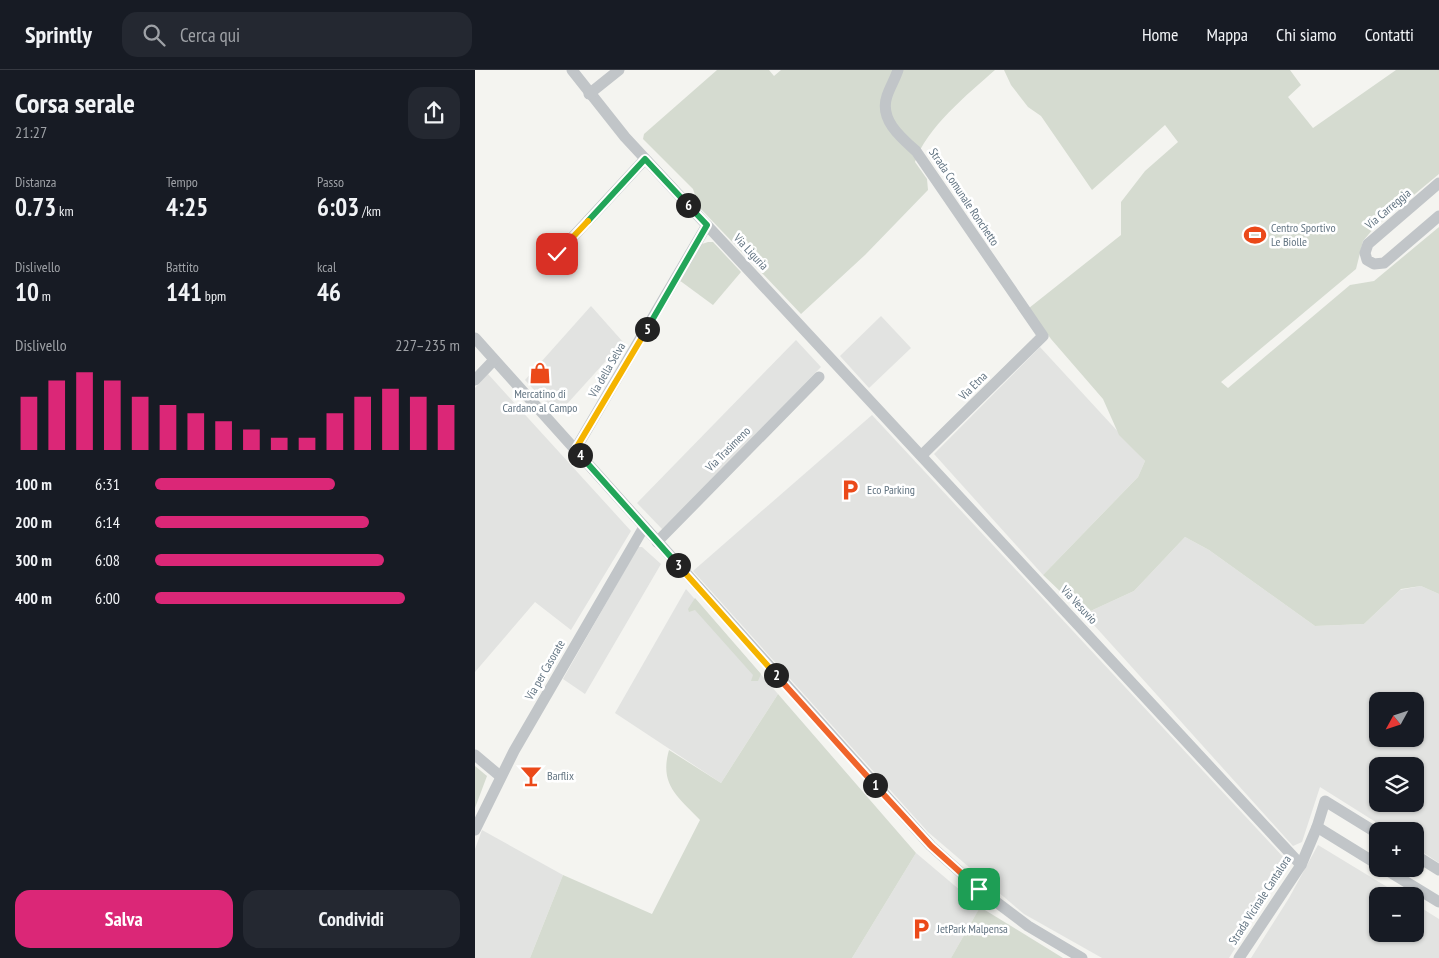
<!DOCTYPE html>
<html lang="it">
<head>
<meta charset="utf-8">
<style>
  body { margin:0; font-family:"PT Sans Narrow",sans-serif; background:#242831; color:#f1f3f6; height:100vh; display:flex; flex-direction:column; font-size:19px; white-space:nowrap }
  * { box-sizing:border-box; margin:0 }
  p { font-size:16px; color:#9ea1a6 }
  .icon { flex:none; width:28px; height:28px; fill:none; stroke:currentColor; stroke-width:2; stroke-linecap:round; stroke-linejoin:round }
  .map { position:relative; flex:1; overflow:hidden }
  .details { display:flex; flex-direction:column; background:#171b24; width:475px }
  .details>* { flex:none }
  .needle { width:32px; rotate:230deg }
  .fabs { position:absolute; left:894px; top:622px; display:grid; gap:10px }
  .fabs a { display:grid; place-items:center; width:55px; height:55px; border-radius:10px; background:#171b24; box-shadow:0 1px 4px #0004; font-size:25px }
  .pin { position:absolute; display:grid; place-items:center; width:42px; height:42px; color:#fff; margin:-21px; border-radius:10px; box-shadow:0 2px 8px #0006 }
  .km { position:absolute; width:25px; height:25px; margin:-12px; border-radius:50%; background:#222; color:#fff; font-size:14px; line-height:25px; text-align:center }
  .round { display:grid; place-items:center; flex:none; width:52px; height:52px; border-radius:15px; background:#242831 }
  .overview { display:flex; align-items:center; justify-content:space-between; height:85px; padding:0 15px }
  h1 { font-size:28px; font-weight:700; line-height:38px }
  .figures { display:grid; grid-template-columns:repeat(3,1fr); gap:8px; height:85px; padding:5px 15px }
  .figures div { display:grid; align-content:center }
  .figures b { font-size:25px; font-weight:700 }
  .figures small { font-size:14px; font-weight:400 }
  .figures p { font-size:14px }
  .chart { height:140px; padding:10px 15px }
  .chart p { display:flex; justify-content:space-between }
  .chart svg { width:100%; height:90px; margin-top:5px; stroke:#db2777; stroke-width:6 }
  .cta { display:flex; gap:10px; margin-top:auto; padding:10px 15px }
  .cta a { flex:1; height:58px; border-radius:15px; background:#db2777; color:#fff; font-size:20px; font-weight:700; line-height:58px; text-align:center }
  .cta a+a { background:#242831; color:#f1f3f6 }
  ul { padding:0 15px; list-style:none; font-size:16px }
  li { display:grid; grid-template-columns:80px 60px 1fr; align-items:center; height:38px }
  li i { height:12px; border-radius:6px; background:#db2777 }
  header { display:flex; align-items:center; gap:30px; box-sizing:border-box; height:70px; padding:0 25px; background:#171b24; border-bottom:1px solid #363941 }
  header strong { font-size:24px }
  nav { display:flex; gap:28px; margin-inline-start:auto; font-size:18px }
  .search { width:350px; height:45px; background:#242831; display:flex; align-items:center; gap:12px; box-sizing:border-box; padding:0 18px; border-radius:15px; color:#9ea1a6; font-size:19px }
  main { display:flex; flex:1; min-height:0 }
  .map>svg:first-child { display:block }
</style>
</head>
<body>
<header>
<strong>Sprintly</strong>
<div class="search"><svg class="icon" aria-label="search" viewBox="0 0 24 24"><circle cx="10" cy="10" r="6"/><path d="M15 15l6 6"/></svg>Cerca qui</div>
<nav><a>Home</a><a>Mappa</a><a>Chi siamo</a><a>Contatti</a></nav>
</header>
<main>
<section class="details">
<div class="overview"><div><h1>Corsa serale</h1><p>21:27</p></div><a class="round"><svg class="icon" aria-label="share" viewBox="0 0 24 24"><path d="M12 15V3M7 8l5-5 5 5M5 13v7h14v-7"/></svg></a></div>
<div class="figures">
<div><p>Distanza</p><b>0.73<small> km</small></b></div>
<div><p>Tempo</p><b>4:25</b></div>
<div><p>Passo</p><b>6:03<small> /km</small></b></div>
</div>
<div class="figures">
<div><p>Dislivello</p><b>10<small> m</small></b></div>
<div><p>Battito</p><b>141<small> bpm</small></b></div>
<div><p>kcal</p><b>46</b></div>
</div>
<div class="chart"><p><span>Dislivello</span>227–235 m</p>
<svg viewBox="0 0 160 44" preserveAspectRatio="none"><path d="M5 44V18M15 44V10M25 44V6M35 44V10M45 44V18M55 44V22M65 44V26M75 44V30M85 44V34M95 44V38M105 44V38M115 44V26M125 44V18M135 44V14M145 44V18M155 44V22"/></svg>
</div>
<ul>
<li><b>100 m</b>6:31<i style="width:59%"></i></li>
<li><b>200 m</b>6:14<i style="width:70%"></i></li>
<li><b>300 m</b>6:08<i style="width:75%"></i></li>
<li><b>400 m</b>6:00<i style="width:82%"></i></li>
</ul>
<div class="cta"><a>Salva</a><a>Condividi</a></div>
</section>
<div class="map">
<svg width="964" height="888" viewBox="0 0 964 888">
  <rect width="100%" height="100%" fill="#f4f4f0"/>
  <g fill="#e2e3e1" fill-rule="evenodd">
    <path d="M 116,236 L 148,272 L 82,345 L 50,310 Z"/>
    <path d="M 406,246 L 436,278 L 394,318 L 365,286 Z"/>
    <path d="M 321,270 L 346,297 L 188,460 L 162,433 Z"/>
    <path d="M 565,277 L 670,391 L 663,407 L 568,505 L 459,384 Z"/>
    <path d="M 13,304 L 156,461 L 96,560 L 60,532 L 0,602 L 0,318 Z"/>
    <path d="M 397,345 L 810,789 L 810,798 L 754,888 L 627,888 L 549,844 L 453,762 L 218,501 Z"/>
    <path d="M 710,467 L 734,480 L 840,556 L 889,554 L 925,520 L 946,516 L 964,524 L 964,793 L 940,777 L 940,761 L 915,761 L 845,717 L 827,772 L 818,776 L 609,544 L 659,521 ZM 902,631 L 940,631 L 940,669 L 902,669 ZM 902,696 L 940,696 L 940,734 L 902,734 Z"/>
    <path d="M 163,477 L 167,477 L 186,494 L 110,624 L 88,609 Z"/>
    <path d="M 211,519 L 303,624 L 246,713 L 140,643 Z"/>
    <path d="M 7,760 L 88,805 L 55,888 L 0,888 L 0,779 Z"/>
    <path d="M 843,775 L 927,826 L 902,826 L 902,864 L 940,864 L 940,834 L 964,849 L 964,888 L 776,888 L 814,828 Z"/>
    <path d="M 441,783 L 505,837 L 476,888 L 377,888 Z"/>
  </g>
  <g fill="#d5dbd0">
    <path d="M 242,0 L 294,0 L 299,6 L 306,0 L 520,0 C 493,24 451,58 440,92 L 452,109 L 453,120 L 390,185 L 326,244 L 224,137 L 218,119 L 168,69 L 169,64 Z"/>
    <path d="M 529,0 L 815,0 L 826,15 L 813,27 L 838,58 L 921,0 L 964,0 L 964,104 L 899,158 L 888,171 L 881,199 L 746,312 L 753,318 L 875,215 L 899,211 L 964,157 L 964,524 L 946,516 L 926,519 L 889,554 L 840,556 L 734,480 L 710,467 L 659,521 L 609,544 L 568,505 L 663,407 L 670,391 L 644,365 L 628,329 L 576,269 L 554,238 L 646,165 L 646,132 L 670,101 L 703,72 L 690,55 L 617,120 L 566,46 L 553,37 L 536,15 Z"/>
    <path d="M 233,172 L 238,172 L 266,202 L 238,235 L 204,210 L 227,174 Z"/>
    <path d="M 220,528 L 286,604 L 283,611 L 276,611 L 278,605 L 220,540 L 214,542 L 213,539 Z"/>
    <path d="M 303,624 L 441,783 L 377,888 L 55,888 L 88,805 L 177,844 L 225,750 C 203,727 184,715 194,680 L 246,713 Z"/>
    <path d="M 0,696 L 12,706 L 0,738 Z"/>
    <path d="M 505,837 L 588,888 L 476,888 Z"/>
  </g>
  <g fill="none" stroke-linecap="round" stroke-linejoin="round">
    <g stroke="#c1c5c8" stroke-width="11">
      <path d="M 97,0 L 150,67 L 826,795"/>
      <path d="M 423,0 C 420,9 415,17 412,26 C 404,49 425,67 441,81 L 568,266 L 447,385"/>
      <path d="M 114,24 L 144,0"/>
      <path d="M 964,113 L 893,174 L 890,183 L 892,190 L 899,194 L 909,193 L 964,146"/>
      <path d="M 82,184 L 170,89"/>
      <path d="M 0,268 L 456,776 L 504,819 L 553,856 L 607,888"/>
      <path d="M 0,310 L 19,290"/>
      <path d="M 100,380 L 232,155"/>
      <path d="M 182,472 L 344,307"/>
      <path d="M 0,685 L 25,706"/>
      <path d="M 842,757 L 902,794"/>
      <path d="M 0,760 L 39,681 L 169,457"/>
      <path d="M 940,785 L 964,800"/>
      <path d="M 910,799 L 964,832"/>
      <path d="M 764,888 L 826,795 L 842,757 L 850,731 L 902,763"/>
    </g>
  </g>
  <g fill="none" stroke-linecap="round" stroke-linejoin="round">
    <g stroke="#fff" stroke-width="10">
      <path id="split-1" d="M 400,715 L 456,776 L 504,819"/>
    </g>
    <g stroke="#fff" stroke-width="10">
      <path id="split-2" d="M 301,605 L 400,715"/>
    </g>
    <g stroke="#fff" stroke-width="10">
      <path id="split-3" d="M 203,495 L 301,605"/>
    </g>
    <g stroke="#fff" stroke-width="10">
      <path id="split-4" d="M 105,385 L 203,495"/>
    </g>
    <g stroke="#fff" stroke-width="10">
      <path id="split-5" d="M 105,385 L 100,380 L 172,259"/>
    </g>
    <g stroke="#fff" stroke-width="10">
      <path id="split-6" d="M 172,259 L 232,155 L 213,135"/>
    </g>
    <g stroke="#fff" stroke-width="10">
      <path id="split-7" d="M 113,151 L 170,89 L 213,135"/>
    </g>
    <g stroke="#fff" stroke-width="10">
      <path id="split-8" d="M 82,184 L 113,151"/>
    </g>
    <use href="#split-1" stroke="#f0652b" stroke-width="6"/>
    <use href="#split-2" stroke="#f0652b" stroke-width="6"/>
    <use href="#split-3" stroke="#f5b400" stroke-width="6"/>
    <use href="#split-4" stroke="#22a559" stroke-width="6"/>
    <use href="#split-5" stroke="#f5b400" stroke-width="6"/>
    <use href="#split-6" stroke="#22a559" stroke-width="6"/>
    <use href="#split-7" stroke="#22a559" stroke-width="6"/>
    <use href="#split-8" stroke="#f5b400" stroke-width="6"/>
  </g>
  <defs>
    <g id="stadium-bare" transform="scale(1.725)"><path d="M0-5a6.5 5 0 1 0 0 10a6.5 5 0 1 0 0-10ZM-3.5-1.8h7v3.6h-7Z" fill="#eb4919" stroke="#fff" stroke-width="2.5" paint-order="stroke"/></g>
    <g id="shop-bare" transform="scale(1.725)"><path d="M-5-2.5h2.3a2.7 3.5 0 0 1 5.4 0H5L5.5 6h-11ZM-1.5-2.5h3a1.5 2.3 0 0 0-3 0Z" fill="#eb4919" stroke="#fff" stroke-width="2.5" paint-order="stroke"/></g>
    <g id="parking-bare" transform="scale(1.725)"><path d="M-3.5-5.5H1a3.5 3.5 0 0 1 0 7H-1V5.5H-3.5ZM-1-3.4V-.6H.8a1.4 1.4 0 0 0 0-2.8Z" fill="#eb4919" stroke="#fff" stroke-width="2.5" paint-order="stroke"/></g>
    <g id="bar-bare" transform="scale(1.725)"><path d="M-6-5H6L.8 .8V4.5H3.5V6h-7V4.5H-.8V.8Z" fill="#eb4919" stroke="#fff" stroke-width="2.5" paint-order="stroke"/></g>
  </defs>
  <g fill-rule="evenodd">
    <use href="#stadium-bare" x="780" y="165"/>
    <use href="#shop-bare" x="65" y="303"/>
    <use href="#parking-bare" x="375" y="420"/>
    <use href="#bar-bare" x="56" y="706"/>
    <use href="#parking-bare" x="446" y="859"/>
  </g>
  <g text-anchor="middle" stroke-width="5" stroke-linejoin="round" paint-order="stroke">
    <g font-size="12" fill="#627482" stroke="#fff">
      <text transform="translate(489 127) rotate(56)" y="4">Strada Comunale Ronchetto</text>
      <text transform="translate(913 139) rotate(-40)" y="4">Via Carreggia</text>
      <text transform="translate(276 182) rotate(47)" y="4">Via Liguria</text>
      <text transform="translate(132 300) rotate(-60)" y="4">Via della Selva</text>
      <text transform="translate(498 316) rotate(-45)" y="4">Via Etna</text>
      <text transform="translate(253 379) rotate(-45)" y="4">Via Trasimeno</text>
      <text transform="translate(604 535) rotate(47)" y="4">Via Vesuvio</text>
      <text transform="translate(70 600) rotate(-60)" y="4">Via per Casorate</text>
      <text transform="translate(785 830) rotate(-57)" y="4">Strada Vicinale Cantalora</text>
    </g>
    <g font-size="12" fill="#627482" stroke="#fff" text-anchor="start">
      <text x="796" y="162">Centro Sportivo<tspan x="796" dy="14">Le Biolle</tspan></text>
      <text x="65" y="328" text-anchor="middle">Mercatino di<tspan x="65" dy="14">Cardano al Campo</tspan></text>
      <text x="392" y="424">Eco Parking</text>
      <text x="72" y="710">Barflix</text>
      <text x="462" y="863">JetPark Malpensa</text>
    </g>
  </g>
</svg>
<div class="fabs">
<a><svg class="needle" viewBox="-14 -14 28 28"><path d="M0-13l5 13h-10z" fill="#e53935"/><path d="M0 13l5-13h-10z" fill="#9ea1a6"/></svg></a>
<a><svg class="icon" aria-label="layers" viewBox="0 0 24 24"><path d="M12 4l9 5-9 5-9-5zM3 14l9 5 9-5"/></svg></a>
<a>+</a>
<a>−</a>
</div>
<div class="pin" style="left:504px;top:819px;background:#1e9e55"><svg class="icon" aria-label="arrive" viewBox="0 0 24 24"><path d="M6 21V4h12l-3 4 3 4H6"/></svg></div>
<div class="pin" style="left:82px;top:184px;background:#d93025"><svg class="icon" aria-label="check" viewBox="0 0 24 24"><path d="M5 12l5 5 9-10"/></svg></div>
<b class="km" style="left:400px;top:715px">1</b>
<b class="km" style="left:301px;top:605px">2</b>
<b class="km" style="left:203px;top:495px">3</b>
<b class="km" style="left:105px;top:385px">4</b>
<b class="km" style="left:172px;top:259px">5</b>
<b class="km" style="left:213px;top:135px">6</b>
</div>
</main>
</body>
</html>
